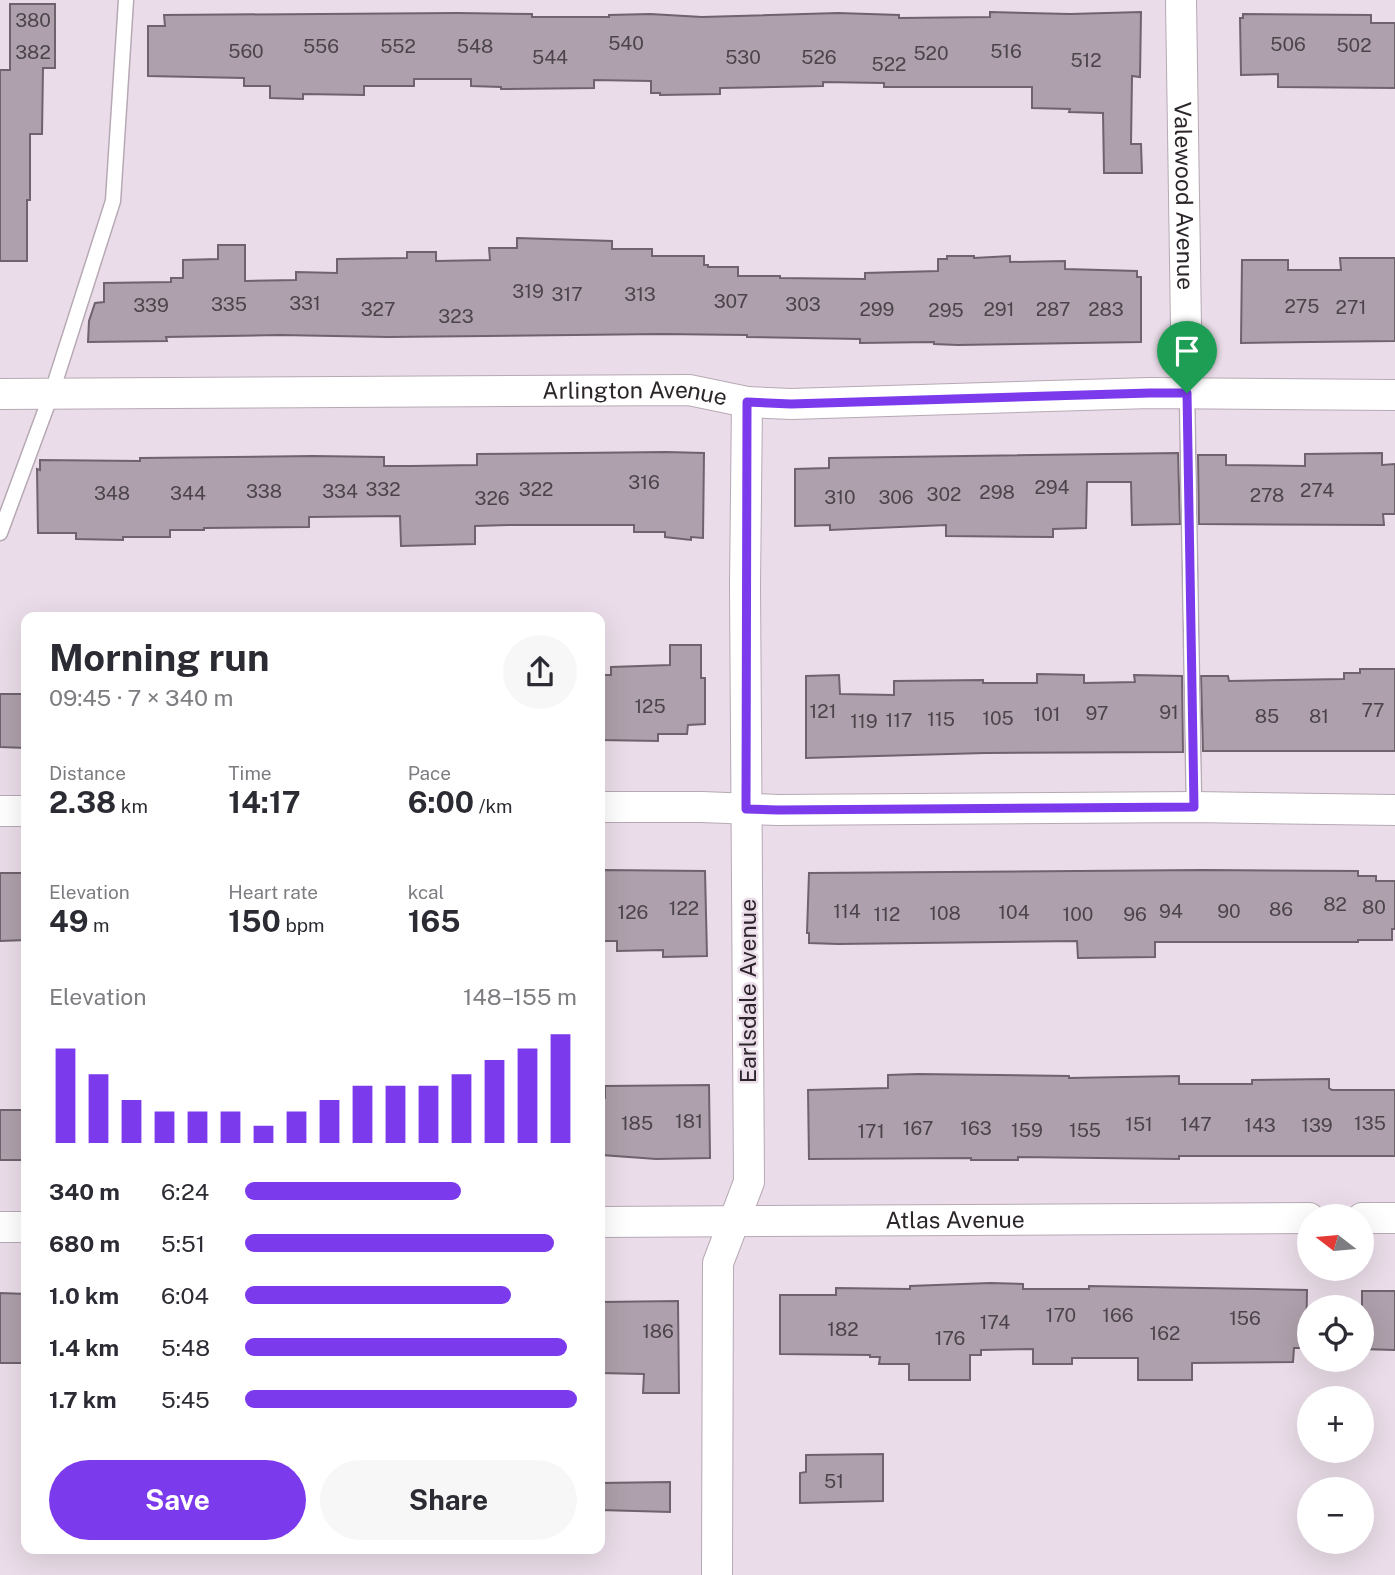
<!DOCTYPE html>
<html lang="en">
<head>
<meta charset="utf-8">
<style>
  body { margin:0; font-family:"Public Sans",sans-serif; background:#f7f7f7; color:#2b2b33; height:100vh; display:flex; flex-direction:column; font-size:26px; white-space:nowrap }
  * { box-sizing:border-box; margin:0 }
  p { font-size:23px; color:#7c7c81 }
  .icon { flex:none; width:38px; height:38px; fill:none; stroke:currentColor; stroke-width:2; stroke-linecap:round; stroke-linejoin:round }
  .map { position:relative; flex:1; overflow:hidden }
  .panel { position:absolute; left:21px; top:612px; width:584px; height:942px; display:flex; flex-direction:column; background:#fff; border-radius:14px; box-shadow:0 7px 28px #0002 }
  .panel>* { flex:none }
  .needle { width:46px; rotate:286deg }
  .buttons { position:absolute; left:1297px; top:1204px; display:grid; gap:14px }
  .buttons a { display:grid; place-items:center; width:77px; height:77px; border-radius:50%; background:#fff; box-shadow:0 7px 28px #0002; font-size:35px }
  .pin { position:absolute; display:grid; place-items:center; width:60px; height:60px; color:#fff; margin:-72px -30px; border-radius:50% 50% 50% 0; rotate:-45deg; box-shadow:0 0 7px #0007 }
  .pin .icon { rotate:45deg }
  .round { display:grid; place-items:center; flex:none; width:74px; height:74px; border-radius:37px; background:#f7f7f7 }
  .head { display:flex; align-items:center; justify-content:space-between; height:119px; padding:0 28px }
  h1 { font-size:38px; font-weight:700; line-height:52px }
  .figures { display:grid; grid-template-columns:repeat(3,1fr); gap:10px; height:119px; padding:7px 28px }
  .figures div { display:grid; align-content:center }
  .figures b { font-size:30px; font-weight:700 }
  .figures small { font-size:19px; font-weight:400 }
  .figures p { font-size:19px }
  .chart { height:196px; padding:14px 28px }
  .chart p { display:flex; justify-content:space-between }
  .chart svg { width:100%; height:126px; margin-top:7px; stroke:#7c3aed; stroke-width:6 }
  .action { display:flex; gap:14px; margin-top:auto; padding:14px 28px }
  .action a { flex:1; height:80px; border-radius:42px; background:#7c3aed; color:#fff; font-size:28px; font-weight:700; line-height:80px; text-align:center }
  .action a+a { background:#f7f7f7; color:#2b2b33 }
  ul { padding:0 28px; list-style:none; font-size:23px }
  li { display:grid; grid-template-columns:112px 84px 1fr; align-items:center; height:52px }
  li i { height:18px; border-radius:9px; background:#7c3aed }
  .map>svg:first-child { display:block }
</style>
</head>
<body>
<div class="map">
<svg width="1395" height="1575" viewBox="0 0 1395 1575">
  <rect width="100%" height="100%" fill="#eadde9"/>
  <g fill="#aea0ac" stroke="#6f636e" stroke-width="2">
    <path d="M 10,4 L 55,4 L 55,68 L 43,68 L 42,134 L 30,134 L 30,200 L 27,200 L 27,261 L 0,261 L 0,70 L 10,70 Z"/>
    <path d="M 990,12 L 1070,14 L 1141,12 L 1140,77 L 1132,76 L 1131,144 L 1141,144 L 1142,173 L 1104,173 L 1103,113 L 1069,112 L 1070,109 L 1032,108 L 1032,87 L 884,87 L 884,83 L 823,82 L 823,86 L 720,88 L 720,94 L 660,95 L 660,93 L 651,93 L 651,81 L 594,80 L 594,88 L 501,89 L 501,87 L 471,86 L 471,79 L 414,79 L 414,86 L 364,86 L 364,95 L 303,94 L 303,99 L 270,98 L 270,86 L 244,86 L 244,78 L 148,76 L 148,26 L 165,26 L 164,15 L 457,13 L 532,14 L 532,17 L 609,17 L 609,15 L 650,14 L 702,17 L 838,13 L 899,15 L 899,18 L 990,17 Z"/>
    <path d="M 1243,14 L 1371,15 L 1371,23 L 1395,23 L 1395,88 L 1278,87 L 1278,74 L 1241,75 L 1240,18 L 1243,18 Z"/>
    <path d="M 517,238 L 612,241 L 612,249 L 652,249 L 652,256 L 704,256 L 704,265 L 708,265 L 708,267 L 738,267 L 738,276 L 780,276 L 780,278 L 865,279 L 865,273 L 938,271 L 938,259 L 947,259 L 947,256 L 974,256 L 974,258 L 1010,256 L 1010,262 L 1065,261 L 1065,269 L 1137,271 L 1137,277 L 1141,277 L 1141,342 L 958,345 L 934,344 L 934,342 L 860,343 L 860,339 L 747,337 L 747,335 L 661,334 L 388,337 L 280,335 L 166,337 L 167,341 L 88,342 L 89,321 L 95,303 L 104,302 L 104,283 L 171,282 L 171,278 L 183,278 L 183,260 L 218,259 L 218,245 L 245,245 L 245,281 L 296,280 L 296,272 L 337,273 L 337,259 L 407,258 L 407,252 L 436,252 L 436,261 L 490,260 L 489,248 L 517,248 Z"/>
    <path d="M 1340,258 L 1395,258 L 1395,341 L 1241,343 L 1242,260 L 1288,260 L 1288,270 L 1341,270 Z"/>
    <path d="M 666,452 L 704,453 L 703,538 L 691,537 L 691,540 L 665,537 L 665,532 L 634,532 L 634,525 L 508,525 L 475,526 L 475,544 L 401,546 L 400,516 L 309,517 L 309,527 L 204,528 L 204,530 L 170,530 L 170,537 L 123,537 L 123,540 L 76,539 L 76,533 L 38,533 L 37,469 L 40,470 L 40,460 L 140,461 L 140,458 L 313,456 L 384,457 L 384,466 L 411,466 L 477,465 L 477,454 Z"/>
    <path d="M 1178,453 L 1180,524 L 1132,525 L 1131,482 L 1087,482 L 1086,528 L 1053,529 L 1053,537 L 946,536 L 946,525 L 830,530 L 830,525 L 795,526 L 795,469 L 829,468 L 829,458 Z"/>
    <path d="M 1382,453 L 1382,465 L 1395,464 L 1395,514 L 1383,514 L 1384,525 L 1199,524 L 1198,455 L 1226,455 L 1226,465 L 1305,466 L 1305,454 Z"/>
    <path d="M 670,645 L 701,645 L 701,678 L 705,678 L 705,724 L 688,725 L 687,734 L 658,734 L 658,741 L 600,740 L 600,675 L 611,675 L 611,667 L 670,665 Z"/>
    <path d="M 1360,669 L 1395,669 L 1395,751 L 1203,751 L 1201,676 L 1228,676 L 1229,681 L 1344,679 L 1344,673 L 1360,673 Z"/>
    <path d="M 1037,674 L 1084,675 L 1084,683 L 1135,682 L 1134,675 L 1182,676 L 1183,752 L 985,753 L 806,758 L 806,676 L 839,675 L 840,694 L 894,695 L 894,681 L 983,680 L 983,683 L 1037,683 Z"/>
    <path d="M 0,694 L 26,694 L 26,748 L 0,747 Z"/>
    <path d="M 604,870 L 705,871 L 707,956 L 663,957 L 663,950 L 617,951 L 617,941 L 603,941 Z"/>
    <path d="M 1203,870 L 1358,871 L 1358,876 L 1376,876 L 1376,881 L 1395,881 L 1395,929 L 1392,929 L 1392,940 L 1358,940 L 1358,942 L 1155,942 L 1155,957 L 1078,958 L 1077,941 L 838,944 L 809,943 L 809,933 L 807,933 L 809,873 Z"/>
    <path d="M 0,873 L 26,873 L 26,940 L 0,941 Z"/>
    <path d="M 918,1074 L 1069,1076 L 1069,1078 L 1179,1076 L 1179,1084 L 1252,1084 L 1252,1080 L 1329,1079 L 1329,1088 L 1332,1090 L 1395,1090 L 1395,1156 L 1179,1156 L 1179,1159 L 1018,1157 L 1018,1160 L 971,1160 L 971,1158 L 809,1159 L 808,1090 L 888,1088 L 888,1075 Z"/>
    <path d="M 709,1085 L 710,1158 L 656,1159 L 602,1155 L 603,1151 L 600,1151 L 600,1098 L 605,1098 L 605,1086 Z"/>
    <rect x="0" y="1110" width="26" height="50"/>
    <path d="M 990,1283 L 1023,1284 L 1023,1289 L 1089,1289 L 1089,1286 L 1307,1290 L 1306,1348 L 1294,1348 L 1293,1362 L 1192,1363 L 1192,1380 L 1138,1380 L 1138,1358 L 1072,1358 L 1072,1364 L 1033,1364 L 1033,1349 L 981,1350 L 981,1355 L 970,1355 L 970,1380 L 909,1380 L 909,1364 L 879,1364 L 880,1357 L 870,1357 L 870,1355 L 780,1354 L 780,1295 L 836,1295 L 836,1288 L 910,1289 L 910,1286 Z"/>
    <path d="M 1362,1291 L 1395,1291 L 1395,1350 L 1362,1349 Z"/>
    <path d="M 0,1293 L 26,1294 L 26,1363 L 0,1363 Z"/>
    <path d="M 678,1301 L 679,1393 L 643,1393 L 644,1374 L 600,1373 L 600,1302 Z"/>
    <path d="M 883,1454 L 883,1501 L 800,1503 L 800,1473 L 806,1472 L 806,1455 Z"/>
    <path d="M 670,1482 L 670,1512 L 600,1510 L 600,1483 Z"/>
  </g>
  <g fill="none" stroke-linecap="round" stroke-linejoin="round">
    <g stroke="#b6a9b4" stroke-width="17">
      <g id="service">
        <path d="M 1187,393 L 1194,807"/>
        <path d="M 0,533 L 51,395 L 113,201 L 126,0"/>
      </g>
    </g>
    <g stroke="#b6a9b4" stroke-width="32">
      <g id="minor">
        <path id="s1" d="M 1181,0 L 1187,393"/>
        <path id="s2" d="M 0,394 L 689,390 L 747,402 L 791,404 L 1150,393 L 1395,395"/>
        <path d="M 600,807 L 702,807 L 778,810 L 1194,807 L 1395,810"/>
        <path d="M 0,811 L 26,811"/>
        <path d="M 1362,1218 L 1395,1218"/>
        <path id="s3" d="M 600,1222 L 1309,1218"/>
        <path d="M 0,1227 L 26,1227"/>
        <path d="M 717,1575 L 718,1263 L 749,1182 L 745,586 L 747,402"/>
      </g>
    </g>
    <use href="#service" stroke="#fff" stroke-width="14"/>
    <use href="#minor" stroke="#fff" stroke-width="30"/>
  </g>
  <g fill="none" stroke-linecap="round" stroke-linejoin="round">
    <g stroke="#fff" stroke-width="14">
      <path id="route" d="M 1150,393 L 1187,393 L 1194,807 L 778,810 L 746,809 L 747,402 L 791,404 Z"/>
    </g>
    <use href="#route" stroke="#7c3aed" stroke-width="9"/>
  </g>
  <g text-anchor="middle" stroke-width="5" stroke-linejoin="round" paint-order="stroke">
    <g font-size="19" fill="#4c444b">
      <text x="33" y="27">380</text>
      <text x="626" y="50">540</text>
      <text x="1288" y="51">506</text>
      <text x="1354" y="52">502</text>
      <text x="321" y="53">556</text>
      <text x="398" y="53">552</text>
      <text x="475" y="53">548</text>
      <text x="246" y="58">560</text>
      <text x="1006" y="58">516</text>
      <text x="33" y="59">382</text>
      <text x="931" y="60">520</text>
      <text x="550" y="64">544</text>
      <text x="743" y="64">530</text>
      <text x="819" y="64">526</text>
      <text x="1086" y="67">512</text>
      <text x="889" y="71">522</text>
      <text x="528" y="298">319</text>
      <text x="567" y="301">317</text>
      <text x="640" y="301">313</text>
      <text x="731" y="308">307</text>
      <text x="305" y="310">331</text>
      <text x="229" y="311">335</text>
      <text x="803" y="311">303</text>
      <text x="151" y="312">339</text>
      <text x="1302" y="313">275</text>
      <text x="1351" y="314">271</text>
      <text x="378" y="316">327</text>
      <text x="877" y="316">299</text>
      <text x="999" y="316">291</text>
      <text x="1053" y="316">287</text>
      <text x="1106" y="316">283</text>
      <text x="946" y="317">295</text>
      <text x="456" y="323">323</text>
      <text x="644" y="489">316</text>
      <text x="1052" y="494">294</text>
      <text x="383" y="496">332</text>
      <text x="536" y="496">322</text>
      <text x="1317" y="497">274</text>
      <text x="264" y="498">338</text>
      <text x="340" y="498">334</text>
      <text x="997" y="499">298</text>
      <text x="112" y="500">348</text>
      <text x="188" y="500">344</text>
      <text x="944" y="501">302</text>
      <text x="1267" y="502">278</text>
      <text x="840" y="504">310</text>
      <text x="896" y="504">306</text>
      <text x="492" y="505">326</text>
      <text x="650" y="713">125</text>
      <text x="1373" y="717">77</text>
      <text x="823" y="718">121</text>
      <text x="1169" y="719">91</text>
      <text x="1097" y="720">97</text>
      <text x="1047" y="721">101</text>
      <text x="1267" y="723">85</text>
      <text x="1319" y="723">81</text>
      <text x="998" y="725">105</text>
      <text x="941" y="726">115</text>
      <text x="899" y="727">117</text>
      <text x="864" y="728">119</text>
      <text x="1335" y="911">82</text>
      <text x="1374" y="914">80</text>
      <text x="684" y="915">122</text>
      <text x="1281" y="916">86</text>
      <text x="847" y="918">114</text>
      <text x="1171" y="918">94</text>
      <text x="1229" y="918">90</text>
      <text x="633" y="919">126</text>
      <text x="1014" y="919">104</text>
      <text x="945" y="920">108</text>
      <text x="887" y="921">112</text>
      <text x="1078" y="921">100</text>
      <text x="1135" y="921">96</text>
      <text x="689" y="1128">181</text>
      <text x="637" y="1130">185</text>
      <text x="1370" y="1130">135</text>
      <text x="1139" y="1131">151</text>
      <text x="1196" y="1131">147</text>
      <text x="1260" y="1132">143</text>
      <text x="1317" y="1132">139</text>
      <text x="918" y="1135">167</text>
      <text x="976" y="1135">163</text>
      <text x="1027" y="1137">159</text>
      <text x="1085" y="1137">155</text>
      <text x="871" y="1138">171</text>
      <text x="1061" y="1322">170</text>
      <text x="1118" y="1322">166</text>
      <text x="1245" y="1325">156</text>
      <text x="995" y="1329">174</text>
      <text x="843" y="1336">182</text>
      <text x="658" y="1338">186</text>
      <text x="1165" y="1340">162</text>
      <text x="950" y="1345">176</text>
      <text x="834" y="1488">51</text>
    </g>
    <g font-size="23" fill="#2c262b" stroke="#eadde9">
      <text dy="8" stroke="none"><textPath href="#s1" startOffset="196">Valewood Avenue</textPath></text>
      <text dy="8" stroke="none"><textPath href="#s2" startOffset="635">Arlington Avenue</textPath></text>
      <text transform="translate(748 991) rotate(-90)" y="8">Earlsdale Avenue</text>
      <text dy="8" stroke="none"><textPath href="#s3" startOffset="355">Atlas Avenue</textPath></text>
    </g>
  </g>
</svg>
<div class="buttons">
<a><svg class="needle" viewBox="-14 -14 28 28"><path d="M0-13l5 13h-10z" fill="#e53935"/><path d="M0 13l5-13h-10z" fill="#7c7c81"/></svg></a>
<a><svg class="icon" aria-label="locate" viewBox="0 0 24 24"><circle cx="12" cy="12" r="6"/><path d="M12 2v4M12 18v4M2 12h4M18 12h4"/></svg></a>
<a>+</a>
<a>−</a>
</div>
<div class="pin" style="left:1187px;top:393px;background:#1e9e55"><svg class="icon" aria-label="arrive" viewBox="0 0 24 24"><path d="M6 21V4h12l-3 4 3 4H6"/></svg></div>
<section class="panel">
<div class="head"><div><h1>Morning run</h1><p>09:45 · 7 × 340 m</p></div><a class="round"><svg class="icon" aria-label="share" viewBox="0 0 24 24"><path d="M12 15V3M7 8l5-5 5 5M5 13v7h14v-7"/></svg></a></div>
<div class="figures">
<div><p>Distance</p><b>2.38<small> km</small></b></div>
<div><p>Time</p><b>14:17</b></div>
<div><p>Pace</p><b>6:00<small> /km</small></b></div>
</div>
<div class="figures">
<div><p>Elevation</p><b>49<small> m</small></b></div>
<div><p>Heart rate</p><b>150<small> bpm</small></b></div>
<div><p>kcal</p><b>165</b></div>
</div>
<div class="chart"><p><span>Elevation</span>148–155 m</p>
<svg viewBox="0 0 160 44" preserveAspectRatio="none"><path d="M5 44V11M15 44V20M25 44V29M35 44V33M45 44V33M55 44V33M65 44V38M75 44V33M85 44V29M95 44V24M105 44V24M115 44V24M125 44V20M135 44V15M145 44V11M155 44V6"/></svg>
</div>
<ul>
<li><b>340 m</b>6:24<i style="width:65%"></i></li>
<li><b>680 m</b>5:51<i style="width:93%"></i></li>
<li><b>1.0 km</b>6:04<i style="width:80%"></i></li>
<li><b>1.4 km</b>5:48<i style="width:97%"></i></li>
<li><b>1.7 km</b>5:45<i style="width:100%"></i></li>
</ul>
<div class="action"><a>Save</a><a>Share</a></div>
</section>
</div>
</body>
</html>
